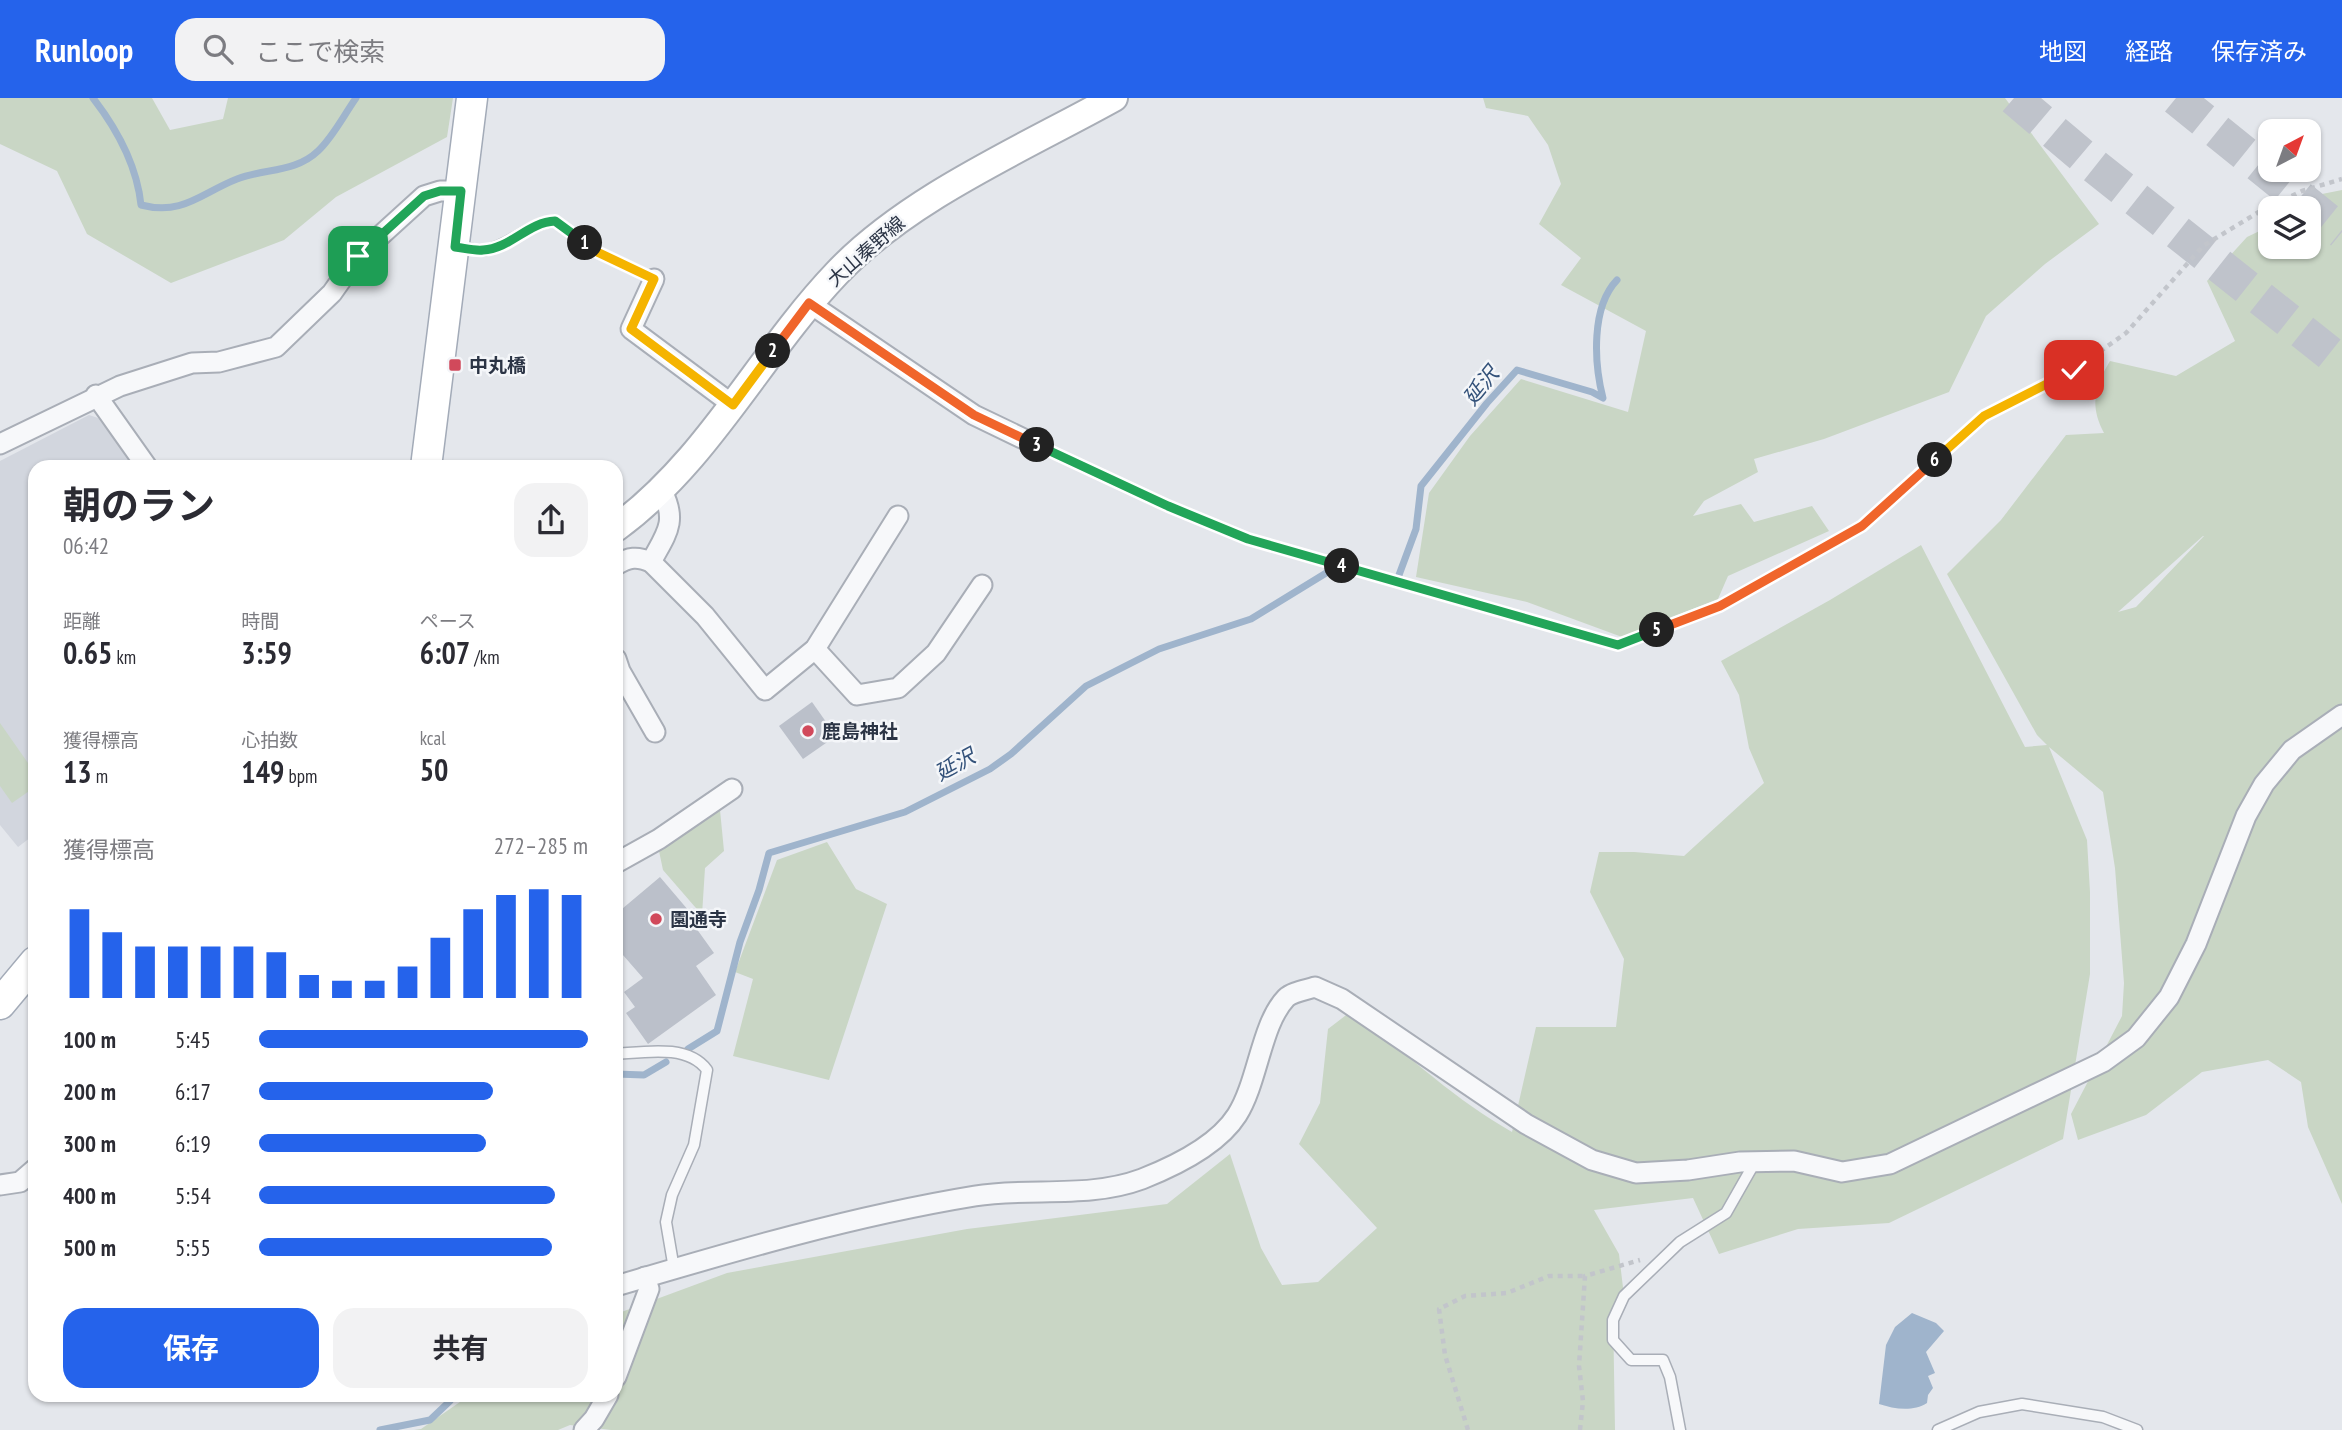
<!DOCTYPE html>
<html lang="ja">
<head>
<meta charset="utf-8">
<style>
  body { margin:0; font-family:"PT Sans Narrow","Noto Sans JP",sans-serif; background:#f2f2f3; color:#2b2b33; height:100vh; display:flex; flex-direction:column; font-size:26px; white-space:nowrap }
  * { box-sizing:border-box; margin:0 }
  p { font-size:23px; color:#7c7c81 }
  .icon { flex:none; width:38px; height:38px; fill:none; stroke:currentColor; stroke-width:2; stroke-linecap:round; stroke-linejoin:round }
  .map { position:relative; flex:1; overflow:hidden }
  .details { position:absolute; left:28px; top:362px; width:595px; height:942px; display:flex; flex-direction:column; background:#fff; border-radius:21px; box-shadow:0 2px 5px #0004 }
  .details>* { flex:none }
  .needle { width:46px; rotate:41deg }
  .fabs { position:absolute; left:2258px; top:21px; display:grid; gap:14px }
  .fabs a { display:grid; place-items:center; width:63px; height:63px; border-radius:14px; background:#fff; box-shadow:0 2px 5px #0004; font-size:35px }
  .pin { position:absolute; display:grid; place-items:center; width:60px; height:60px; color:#fff; margin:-30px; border-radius:14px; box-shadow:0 4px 10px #0006 }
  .km { position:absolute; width:35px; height:35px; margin:-18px; border-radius:50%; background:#222; color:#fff; font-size:19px; line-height:35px; text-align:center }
  .round { display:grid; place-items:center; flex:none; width:74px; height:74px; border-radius:21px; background:#f2f2f3 }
  .overview { display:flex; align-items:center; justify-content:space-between; height:119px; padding:0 35px }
  h1 { font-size:38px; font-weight:700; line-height:52px }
  .figures { display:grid; grid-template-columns:repeat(3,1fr); gap:10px; height:119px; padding:7px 35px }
  .figures div { display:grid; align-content:center }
  .figures b { font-size:30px; font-weight:700 }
  .figures small { font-size:19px; font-weight:400 }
  .figures p { font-size:19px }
  .chart { height:196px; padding:14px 35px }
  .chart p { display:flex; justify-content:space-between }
  .chart svg { width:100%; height:126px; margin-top:7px; stroke:#2563eb; stroke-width:6 }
  .cta { display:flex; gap:14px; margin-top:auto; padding:14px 35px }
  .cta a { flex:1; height:80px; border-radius:21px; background:#2563eb; color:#fff; font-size:28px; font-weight:700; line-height:80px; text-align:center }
  .cta a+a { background:#f2f2f3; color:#2b2b33 }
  ul { padding:0 35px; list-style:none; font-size:23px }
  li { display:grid; grid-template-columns:112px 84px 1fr; align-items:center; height:52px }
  li i { height:18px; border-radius:9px; background:#2563eb }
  header { display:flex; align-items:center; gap:42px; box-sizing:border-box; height:98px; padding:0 35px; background:#2563eb; color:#fff }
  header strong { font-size:33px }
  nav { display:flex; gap:38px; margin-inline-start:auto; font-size:24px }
  .search { width:490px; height:63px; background:#f2f2f3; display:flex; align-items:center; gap:18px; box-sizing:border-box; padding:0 24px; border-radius:21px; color:#7c7c81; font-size:26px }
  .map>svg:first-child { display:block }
</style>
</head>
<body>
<header>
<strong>Runloop</strong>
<div class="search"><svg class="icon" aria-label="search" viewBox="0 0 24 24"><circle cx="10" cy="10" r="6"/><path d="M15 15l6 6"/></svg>ここで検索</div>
<nav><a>地図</a><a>経路</a><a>保存済み</a></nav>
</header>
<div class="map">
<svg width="2342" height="1332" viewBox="0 0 2342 1332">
  <rect width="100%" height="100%" fill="#e4e7ec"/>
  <path fill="#d2d6de" d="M 89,317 L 98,320 L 135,369 L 35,369 L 35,736 L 18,749 L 0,727 L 0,363 Z"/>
  <g fill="#c9d6c5" fill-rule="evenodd">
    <path d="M 0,0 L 152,0 L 170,32 L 223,21 L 228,0 L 453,0 L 447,39 L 336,99 L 284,142 L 171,185 L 87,136 L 57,73 L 0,46 Z"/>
    <path d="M 1483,0 L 2005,0 L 2099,126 L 2045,166 L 1986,218 L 1949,294 L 1824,341 L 1754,361 L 1758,374 L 1704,403 L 1693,418 L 1741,406 L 1754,424 L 1812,408 L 1829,433 L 1728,478 L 1718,501 L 1622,539 L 1527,504 L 1416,479 L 1429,395 L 1470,338 L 1521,281 L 1628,314 L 1646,233 L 1561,187 L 1581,160 L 1539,126 L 1561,86 L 1548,47 L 1528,18 L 1486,10 Z"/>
    <path d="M 2342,92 L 2342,1106 L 2308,1029 L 2301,984 L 2268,962 L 2202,974 L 2146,1017 L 2078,1042 L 2071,1016 L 2122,918 L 2124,885 L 2115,770 L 2103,694 L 2049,649 L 2087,742 L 2090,794 L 2090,876 L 2063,1041 L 1889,1125 L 1798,1131 L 1719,1156 L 1693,1100 L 1594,1112 L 1619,1156 L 1624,1198 L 1613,1213 L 1615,1332 L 611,1332 L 570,1327 L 558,1332 L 414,1332 L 421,1331 L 470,1297 L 616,1297 L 616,1216 L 727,1175 L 967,1131 L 1167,1106 L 1230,1056 L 1261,1150 L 1282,1187 L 1318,1184 L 1377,1130 L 1299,1046 L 1320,1005 L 1328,931 L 1354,911 C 1405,956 1453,1000 1512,1034 L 1536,929 L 1616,929 L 1624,861 L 1590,794 L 1599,754 L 1634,754 L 1684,758 L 1764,685 L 1749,650 L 1739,597 L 1721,563 L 1830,502 L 1921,447 L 2025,649 L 2047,647 L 2037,637 L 1947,476 L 2001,422 L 2066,337 L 2104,335 C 2089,307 2095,288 2110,263 L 2176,278 L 2235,243 L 2207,183 L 2247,139 L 2270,128 L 2270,149 L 2308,149 L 2308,110 L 2302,110 L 2317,97 ZM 2204,438 L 2136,509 L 2118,514 L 2203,438 Z"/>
    <path d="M 0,625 L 35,675 L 35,689 L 12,705 L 0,688 Z"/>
    <path d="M 720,712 L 724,753 L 705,770 L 702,817 L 663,772 L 659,753 Z"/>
    <path d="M 827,744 L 856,791 L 887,806 L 829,982 L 733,958 L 753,881 L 735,874 L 777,762 Z"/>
  </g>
  <path fill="#9fb4cc" d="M 1912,1215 L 1936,1225 L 1944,1233 L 1926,1254 L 1935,1275 L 1928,1278 L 1933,1290 L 1928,1297 L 1927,1305 C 1913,1314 1894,1311 1879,1306 L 1886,1247 L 1895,1229 Z"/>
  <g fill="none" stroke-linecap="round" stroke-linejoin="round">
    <g stroke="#9fb4cc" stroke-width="7">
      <path d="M 93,0 C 117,31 137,69 141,107 C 183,118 201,95 237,81 C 265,70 295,75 318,53 C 333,39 344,17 356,0"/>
      <path d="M 1399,477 L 1416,431 L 1421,388 L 1487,305 L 1517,272 L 1592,294 L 1603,300 C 1594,265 1591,209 1617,182"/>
      <path d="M 688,951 L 717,933 L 740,844 L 759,792 L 769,755 L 905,714 L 990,671 L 1011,656 L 1086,588 L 1159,551 L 1251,521 L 1331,472"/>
      <path d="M 616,976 L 644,977 L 666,964"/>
      <path d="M 380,1332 L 430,1322 L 450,1303 L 447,1297"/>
    </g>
  </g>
  <g fill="#bbc0ca">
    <path d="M 812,604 L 836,638 L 803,661 L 779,628 Z"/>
    <path d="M 660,779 L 700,826 L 696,830 L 714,855 L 696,868 L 716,897 L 648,946 L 626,915 L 635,909 L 624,894 L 643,880 L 616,849 L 616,844 L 623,839 L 616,830 L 616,816 Z"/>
  </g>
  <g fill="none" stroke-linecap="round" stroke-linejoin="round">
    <g stroke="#bfc3cb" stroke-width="35" stroke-dasharray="35 18" stroke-linecap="butt">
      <path d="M 2014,0 L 2093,67 L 2342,265"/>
      <path d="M 2176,0 L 2342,134"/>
    </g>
    <g stroke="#a9aeb7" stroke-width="13">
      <g id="lane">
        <path d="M 458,149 C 467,150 477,153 486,152 C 511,147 529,125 555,123 L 595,153 L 654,181"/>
        <path d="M 616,956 C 645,954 688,946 707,972 L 694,1047 L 672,1097 L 666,1124 L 674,1171"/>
        <path d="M 1680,1332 L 1670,1279 L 1663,1262 L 1631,1262 L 1613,1242 L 1613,1222 L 1624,1198 L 1680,1144 L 1726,1115 L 1755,1064"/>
        <path d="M 1938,1332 L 1979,1314 L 2022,1306 L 2103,1319 L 2137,1332"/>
      </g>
    </g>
    <g stroke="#a9aeb7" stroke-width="23">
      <g id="street">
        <path d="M 654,181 L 631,231 L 733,307"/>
        <path d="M 809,205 L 974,317 L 1026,342"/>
        <path d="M 96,297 L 147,369"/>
        <path d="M 0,346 L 120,288 L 192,265 L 219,264 L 276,249 L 332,195 L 358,158 L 424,98 L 440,93 L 462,93"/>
        <path d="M 651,464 L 705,518 L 765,592 L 815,551 L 898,418"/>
        <path d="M 616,467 C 629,459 637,458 651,464 C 666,436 678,424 662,393"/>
        <path d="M 815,551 L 857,597 L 898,590 L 936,555 L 982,487"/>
        <path d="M 616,561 L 620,573 L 655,634"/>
        <path d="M 616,765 L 659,741 L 732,691"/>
        <path d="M 0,1087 L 20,1084 L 35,1071"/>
        <path d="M 616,1188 C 734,1153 853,1118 975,1098 C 1030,1089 1088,1101 1142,1081 C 1175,1068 1218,1047 1237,1017 C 1258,984 1261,926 1286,900 C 1292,894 1306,892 1315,889 L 1342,901 L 1526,1026 L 1592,1062 L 1636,1075 L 1688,1072 L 1740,1064 L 1794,1063 L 1842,1074 L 1890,1066 L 2103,964 L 2136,940 L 2169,899 L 2196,846 L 2246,718 L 2264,686 L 2292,652 L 2342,617"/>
        <path d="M 616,1279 L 649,1191 L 645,1179"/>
        <path d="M 584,1332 L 594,1321 L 608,1297"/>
      </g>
    </g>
    <g stroke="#a9aeb7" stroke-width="30">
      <path id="secondary" d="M 616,430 C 709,362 759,257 837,175 C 908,100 1024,50 1114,0"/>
    </g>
    <g stroke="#a3abb8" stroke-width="33">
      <g id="primary">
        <path d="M 426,369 L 472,0"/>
        <path d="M 0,906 L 35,864"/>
      </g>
    </g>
    <g stroke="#c2c5cb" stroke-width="4.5" stroke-dasharray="5 5" stroke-linecap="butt">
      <path d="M 1042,349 L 1168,408 L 1248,441 L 1618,547 L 1720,508 L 1862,428 L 1984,318 L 2074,272 L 2126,235 L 2203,148 L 2262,112 L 2302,93 L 2342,81"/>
      <path d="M 1468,1332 L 1445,1257 L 1439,1211 L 1465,1198 L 1507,1195 L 1549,1178 L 1585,1178"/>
      <path d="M 1580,1332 L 1583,1303 L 1579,1268 L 1585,1178 L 1640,1162"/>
    </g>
    <use href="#lane" stroke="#f7f8fa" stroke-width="10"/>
    <use href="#street" stroke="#f7f8fa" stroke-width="19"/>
    <use href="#secondary" stroke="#fff" stroke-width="26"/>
    <use href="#primary" stroke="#fff" stroke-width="30"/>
  </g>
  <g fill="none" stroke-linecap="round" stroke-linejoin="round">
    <g stroke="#fff" stroke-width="14">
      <path id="split-1" d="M 358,158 L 424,98 L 440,93 L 461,93 L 455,149 C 464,150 474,153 483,152 C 510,151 528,124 555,123 L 585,145"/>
    </g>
    <g stroke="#fff" stroke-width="14">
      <path id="split-2" d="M 585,145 L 595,153 L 654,181 L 631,231 L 733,307 L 773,253"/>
    </g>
    <g stroke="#fff" stroke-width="14">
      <path id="split-3" d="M 773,253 L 809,205 L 974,317 L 1037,347"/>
    </g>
    <g stroke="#fff" stroke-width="14">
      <path id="split-4" d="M 1037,347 L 1168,408 L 1248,441 L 1342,468"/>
    </g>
    <g stroke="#fff" stroke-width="14">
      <path id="split-5" d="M 1342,468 L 1618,547 L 1657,532"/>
    </g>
    <g stroke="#fff" stroke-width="14">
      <path id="split-6" d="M 1657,532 L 1720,508 L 1862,428 L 1935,362"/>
    </g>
    <g stroke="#fff" stroke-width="14">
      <path id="split-7" d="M 1935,362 L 1984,318 L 2074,272"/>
    </g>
    <use href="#split-1" stroke="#22a559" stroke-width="9"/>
    <use href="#split-2" stroke="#f5b400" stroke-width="9"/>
    <use href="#split-3" stroke="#f0652b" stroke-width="9"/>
    <use href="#split-4" stroke="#22a559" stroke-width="9"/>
    <use href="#split-5" stroke="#22a559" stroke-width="9"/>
    <use href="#split-6" stroke="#f0652b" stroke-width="9"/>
    <use href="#split-7" stroke="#f5b400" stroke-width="9"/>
  </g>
  <g fill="#d1495b" stroke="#f4f6f9" stroke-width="2.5">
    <rect x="448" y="260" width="14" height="14" rx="3.5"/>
    <circle cx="808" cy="633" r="7"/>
    <circle cx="656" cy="821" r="7"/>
  </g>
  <g text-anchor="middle" stroke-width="5" stroke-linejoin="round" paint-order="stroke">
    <g font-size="19" fill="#2b3445" stroke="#f4f6f9">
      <text transform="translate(866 153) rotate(-41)" y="7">大山秦野線</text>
    </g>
    <g font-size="19" font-weight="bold" fill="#2b3445" stroke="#f4f6f9" text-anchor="start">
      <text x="469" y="274">中丸橋</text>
      <text x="822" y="640">鹿島神社</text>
      <text x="670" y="828">園通寺</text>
    </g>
    <g font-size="21" font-style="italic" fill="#34527a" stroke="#f4f6f9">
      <text transform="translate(1481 288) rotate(-51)" y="7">延沢</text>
      <text transform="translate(955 667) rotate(-29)" y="7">延沢</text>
    </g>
  </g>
</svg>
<div class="fabs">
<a><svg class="needle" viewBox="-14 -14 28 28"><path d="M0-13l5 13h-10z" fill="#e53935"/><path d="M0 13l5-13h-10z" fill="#7c7c81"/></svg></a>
<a><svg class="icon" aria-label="layers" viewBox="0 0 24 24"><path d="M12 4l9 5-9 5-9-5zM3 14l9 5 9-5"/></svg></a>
</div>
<div class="pin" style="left:358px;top:158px;background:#1e9e55"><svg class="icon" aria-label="arrive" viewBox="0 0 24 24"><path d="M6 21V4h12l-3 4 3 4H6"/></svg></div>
<div class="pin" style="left:2074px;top:272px;background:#d93025"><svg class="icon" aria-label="check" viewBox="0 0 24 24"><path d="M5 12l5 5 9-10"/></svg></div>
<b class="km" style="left:585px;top:145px">1</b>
<b class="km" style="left:773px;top:253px">2</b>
<b class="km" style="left:1037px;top:347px">3</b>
<b class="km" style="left:1342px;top:468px">4</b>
<b class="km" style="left:1657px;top:532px">5</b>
<b class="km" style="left:1935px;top:362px">6</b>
<section class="details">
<div class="overview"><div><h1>朝のラン</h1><p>06:42</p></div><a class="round"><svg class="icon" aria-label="share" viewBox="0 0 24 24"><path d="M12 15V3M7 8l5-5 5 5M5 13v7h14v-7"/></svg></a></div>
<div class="figures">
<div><p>距離</p><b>0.65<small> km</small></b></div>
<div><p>時間</p><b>3:59</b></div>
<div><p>ペース</p><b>6:07<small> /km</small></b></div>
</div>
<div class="figures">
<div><p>獲得標高</p><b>13<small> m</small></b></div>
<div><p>心拍数</p><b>149<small> bpm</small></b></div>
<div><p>kcal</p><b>50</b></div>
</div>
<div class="chart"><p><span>獲得標高</span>272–285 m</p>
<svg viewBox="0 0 160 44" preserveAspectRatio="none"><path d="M5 44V13M15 44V21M25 44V26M35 44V26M45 44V26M55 44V26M65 44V28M75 44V36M85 44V38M95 44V38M105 44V33M115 44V23M125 44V13M135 44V8M145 44V6M155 44V8"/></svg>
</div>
<ul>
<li><b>100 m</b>5:45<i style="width:100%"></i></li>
<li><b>200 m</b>6:17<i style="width:71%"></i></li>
<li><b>300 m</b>6:19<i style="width:69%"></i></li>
<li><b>400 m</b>5:54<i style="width:90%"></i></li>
<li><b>500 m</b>5:55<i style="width:89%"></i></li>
</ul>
<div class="cta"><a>保存</a><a>共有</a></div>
</section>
</div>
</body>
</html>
